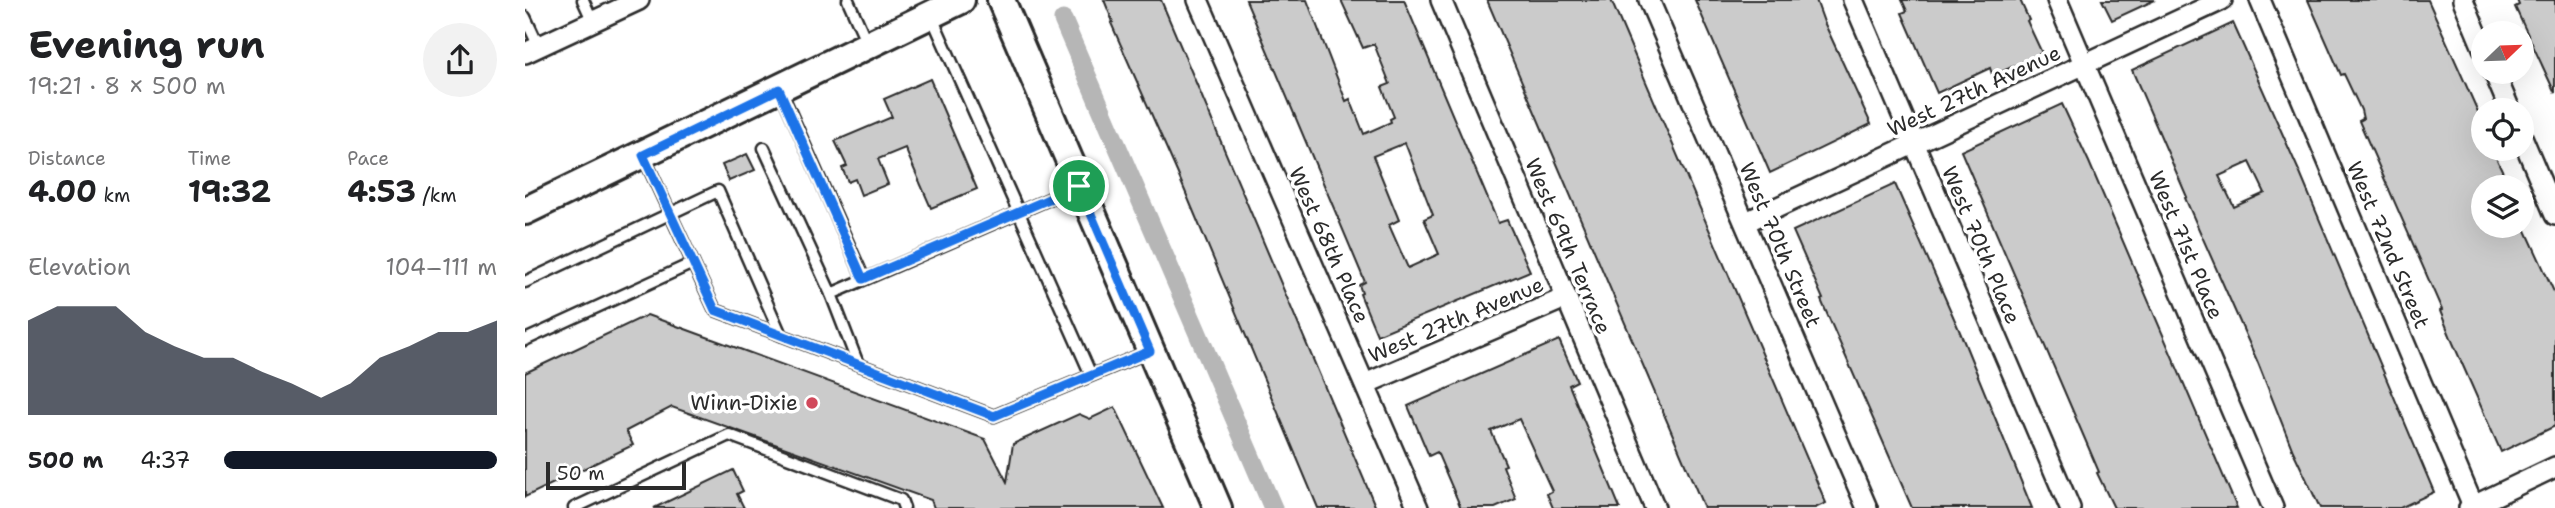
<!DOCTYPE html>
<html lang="en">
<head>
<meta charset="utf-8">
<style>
  body { margin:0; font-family:"Shantell Sans",sans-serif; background:#f2f2f2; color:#202124; height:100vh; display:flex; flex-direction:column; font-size:26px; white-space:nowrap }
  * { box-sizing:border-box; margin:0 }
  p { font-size:23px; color:#757577 }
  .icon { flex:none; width:38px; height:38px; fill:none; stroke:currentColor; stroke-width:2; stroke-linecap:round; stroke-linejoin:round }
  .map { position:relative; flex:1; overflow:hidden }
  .side { display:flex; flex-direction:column; background:#fff; width:525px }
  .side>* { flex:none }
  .needle { width:46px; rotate:67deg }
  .fabs { position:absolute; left:1946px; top:21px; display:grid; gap:14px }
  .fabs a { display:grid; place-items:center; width:63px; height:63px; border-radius:50%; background:#fff; box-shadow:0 7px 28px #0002; font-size:35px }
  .scale { position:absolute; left:21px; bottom:18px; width:140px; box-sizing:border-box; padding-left:7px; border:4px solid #2b2b2b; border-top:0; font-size:19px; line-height:24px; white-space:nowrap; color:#2b2b2b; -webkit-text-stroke:5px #fff; paint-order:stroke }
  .pin { position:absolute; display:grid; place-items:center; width:60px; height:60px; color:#fff; margin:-30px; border:4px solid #fff; border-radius:50%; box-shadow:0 2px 7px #0007 }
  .round { display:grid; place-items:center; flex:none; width:74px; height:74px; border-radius:37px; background:#f2f2f2 }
  .overview { display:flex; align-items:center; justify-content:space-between; height:119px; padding:0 28px }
  h1 { font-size:38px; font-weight:700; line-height:52px }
  .figures { display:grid; grid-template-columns:repeat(3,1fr); gap:10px; height:119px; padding:7px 28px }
  .figures div { display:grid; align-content:center }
  .figures b { font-size:30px; font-weight:700 }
  .figures small { font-size:19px; font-weight:400 }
  .figures p { font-size:19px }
  .chart { height:196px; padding:14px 28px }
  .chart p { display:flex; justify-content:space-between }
  .chart svg { width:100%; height:126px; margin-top:7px; fill:#111827; opacity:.7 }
  ul { padding:0 28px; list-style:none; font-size:23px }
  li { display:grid; grid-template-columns:112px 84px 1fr; align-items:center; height:52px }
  li i { height:18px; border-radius:9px; background:#111827 }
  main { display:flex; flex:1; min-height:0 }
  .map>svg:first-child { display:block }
</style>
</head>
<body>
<main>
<section class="side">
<div class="overview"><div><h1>Evening run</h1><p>19:21 · 8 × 500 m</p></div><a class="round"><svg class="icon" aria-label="share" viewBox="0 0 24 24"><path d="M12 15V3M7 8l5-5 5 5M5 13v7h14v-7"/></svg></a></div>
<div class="figures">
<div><p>Distance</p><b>4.00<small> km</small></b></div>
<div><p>Time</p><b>19:32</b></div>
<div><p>Pace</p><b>4:53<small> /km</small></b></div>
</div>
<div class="chart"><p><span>Elevation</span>104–111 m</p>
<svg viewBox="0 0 160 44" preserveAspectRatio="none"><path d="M0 44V11L10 6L20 6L30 6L40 15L50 20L60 24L70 24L80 29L90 33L100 38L110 33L120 24L130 20L140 15L150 15L160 11V44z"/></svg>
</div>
<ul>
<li><b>500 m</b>4:37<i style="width:100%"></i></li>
</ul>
</section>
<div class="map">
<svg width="2030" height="508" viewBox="0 0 2030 508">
  <rect width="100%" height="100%" fill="#fff"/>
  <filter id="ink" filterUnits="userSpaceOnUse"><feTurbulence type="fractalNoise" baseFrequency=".0143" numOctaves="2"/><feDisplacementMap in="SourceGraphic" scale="14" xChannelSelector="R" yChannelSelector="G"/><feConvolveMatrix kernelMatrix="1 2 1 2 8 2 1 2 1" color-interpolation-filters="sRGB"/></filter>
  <g filter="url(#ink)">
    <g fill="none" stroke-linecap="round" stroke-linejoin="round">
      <path stroke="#b6b6b6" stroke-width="19" d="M 538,20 L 748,508"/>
    </g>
    <g fill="#cbcbcb" stroke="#2b2b2b" stroke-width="2" fill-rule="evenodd">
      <path d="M 579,0 L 636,0 L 851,508 L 793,508 L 652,172 L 586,23 L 588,22 Z"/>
      <path d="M 721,0 L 782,0 L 821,101 L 825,99 L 839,134 L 866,122 L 865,119 L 869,117 L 857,87 L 865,84 L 849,44 L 838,48 L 816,0 L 879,0 L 973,223 L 982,220 L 1005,271 L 852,335 L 835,294 L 837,293 L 834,285 L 840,282 ZM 880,143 L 908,215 L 899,219 L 914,254 L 883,268 L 864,225 L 874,220 L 848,156 Z"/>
      <path d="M 962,0 L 1086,0 L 1301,503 L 1290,508 L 1179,508 Z"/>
      <path d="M 1170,0 L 1291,0 L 1299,22 L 1346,124 L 1245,173 Z"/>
      <path d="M 1377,0 L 1495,0 L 1504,20 L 1502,21 L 1517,53 L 1476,72 L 1474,70 L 1467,74 L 1465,68 L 1412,93 L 1377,13 L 1382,11 Z"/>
      <path d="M 1577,0 L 1630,0 L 1587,20 Z"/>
      <path d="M 1783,0 L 1903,0 L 1958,123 L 1958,149 L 1967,149 L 1985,187 L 1958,187 L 1958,226 L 1999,226 L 2030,294 L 2030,426 L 1976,452 L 1928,343 L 1915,311 L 1917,310 L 1834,121 L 1838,119 L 1836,110 L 1819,74 L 1816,75 Z"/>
      <path d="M 1992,0 L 2030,0 L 2030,93 L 1990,7 L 1994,5 Z"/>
      <path d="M 1708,23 L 1774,171 L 1909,492 L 1875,508 L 1795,508 L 1768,451 L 1733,363 L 1660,198 L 1662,197 L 1607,70 ZM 1725,162 L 1740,193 L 1709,207 L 1694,176 Z"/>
      <path d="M 405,79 L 452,189 L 406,208 L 380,148 L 353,159 L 363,184 L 336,195 L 330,179 L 323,182 L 317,168 L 322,166 L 310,141 L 367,117 L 359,99 Z"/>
      <path d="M 1537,104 L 1564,162 L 1712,508 L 1589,508 L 1572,473 L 1574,472 L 1562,444 L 1436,151 Z"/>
      <path d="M 222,154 L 230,170 L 204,181 L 197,165 Z"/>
      <path d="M 1370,184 L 1435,332 L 1507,508 L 1387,508 L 1296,300 L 1298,299 L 1268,231 Z"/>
      <path d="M 122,315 L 460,439 L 482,482 L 488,444 L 554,414 L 565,419 L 590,407 L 638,508 L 409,508 L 406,500 L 147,407 L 101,431 L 108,445 L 0,497 L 0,373 Z"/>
      <path d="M 1034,340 L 1052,381 L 1044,385 L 1095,508 L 1028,508 L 1022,494 L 1027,491 L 994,419 L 966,431 L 981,465 L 978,466 L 991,499 L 970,508 L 936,508 L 912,452 L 904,456 L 883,406 Z"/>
      <path d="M 208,470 L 218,491 L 212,494 L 219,508 L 129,508 Z"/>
    </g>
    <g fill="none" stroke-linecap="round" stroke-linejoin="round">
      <g stroke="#2b2b2b" stroke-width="15">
        <g id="service">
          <path d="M 58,0 L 68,22"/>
          <path d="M 323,0 L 343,45"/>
          <path d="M 406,15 L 566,375"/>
          <path d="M 0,17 L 14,47"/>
          <path d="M 255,89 L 339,279"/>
          <path d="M 239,148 L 306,294"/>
          <path d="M 168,263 L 190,310 L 469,416 L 623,352"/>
          <path d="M 0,282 L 193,191 L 256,335"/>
          <path d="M 0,340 L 168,263 L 118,155"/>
          <path d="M 333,364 L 306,294 L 554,186"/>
          <path d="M 49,508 L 204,435 L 376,500 L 379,508"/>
        </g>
      </g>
      <g stroke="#2b2b2b" stroke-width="24">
        <g id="minor">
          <path d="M 673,0 L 893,508"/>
          <path d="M 916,0 L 1130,508"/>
          <path d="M 1124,0 L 1342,508"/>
          <path d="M 1328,0 L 1545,508"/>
          <path d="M 1532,0 L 1748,508"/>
          <path d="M 1735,0 L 1949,508"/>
          <path d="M 1938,0 L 1958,48"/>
          <path d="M 0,53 L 114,0"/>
          <path d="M 1969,72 L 1985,110"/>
          <path d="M 1997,137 L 2030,215"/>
          <path d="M 1221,222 L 1697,0"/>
          <path d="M 840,384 L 1040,298"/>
          <path d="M 1944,508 L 2030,467"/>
        </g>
      </g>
      <g stroke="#2b2b2b" stroke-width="32">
        <g id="secondary">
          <path d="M 476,0 L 693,508"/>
          <path d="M 0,211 L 436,0"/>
        </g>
      </g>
      <use href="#service" stroke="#fff" stroke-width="10"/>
      <use href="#minor" stroke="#fff" stroke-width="19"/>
      <use href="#secondary" stroke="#fff" stroke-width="26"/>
    </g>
  </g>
  <g fill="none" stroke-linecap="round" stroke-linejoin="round" filter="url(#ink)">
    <g stroke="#fff" stroke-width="14">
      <path id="route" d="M 254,89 L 338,279 L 554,186 L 625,351 L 469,416 L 190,310 L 118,155 Z"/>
    </g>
    <use href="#route" stroke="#1a73e8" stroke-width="9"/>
  </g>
  <circle fill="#d1495b" stroke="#fff" stroke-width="2.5" cx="287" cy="403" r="7"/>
  <g text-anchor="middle" stroke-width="7" stroke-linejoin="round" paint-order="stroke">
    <g font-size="21" fill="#2b2b2b" stroke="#fff">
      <text transform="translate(1449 91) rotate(-25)" y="7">West 27th Avenue</text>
      <text transform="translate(804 245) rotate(66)" y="7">West 68th Place</text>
      <text transform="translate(1255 245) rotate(67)" y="7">West 70th Street</text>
      <text transform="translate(1456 245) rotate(67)" y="7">West 70th Place</text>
      <text transform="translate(1661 245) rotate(67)" y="7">West 71st Place</text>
      <text transform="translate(1863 245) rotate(67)" y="7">West 72nd Street</text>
      <text transform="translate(1043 246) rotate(67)" y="7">West 69th Terrace</text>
      <text transform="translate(931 320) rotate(-23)" y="7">West 27th Avenue</text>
    </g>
    <g font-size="21" fill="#2b2b2b" stroke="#fff" text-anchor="end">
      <text x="273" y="410">Winn-Dixie</text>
    </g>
  </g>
</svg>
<div class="fabs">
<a><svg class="needle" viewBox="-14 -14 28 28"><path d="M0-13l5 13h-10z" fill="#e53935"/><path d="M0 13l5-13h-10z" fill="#757577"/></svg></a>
<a><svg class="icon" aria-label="locate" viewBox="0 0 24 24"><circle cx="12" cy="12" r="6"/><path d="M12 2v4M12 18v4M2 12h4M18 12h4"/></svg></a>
<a><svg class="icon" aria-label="layers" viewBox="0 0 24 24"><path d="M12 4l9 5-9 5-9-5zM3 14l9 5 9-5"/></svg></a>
</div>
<div class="scale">50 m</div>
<div class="pin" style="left:554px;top:186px;background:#1e9e55"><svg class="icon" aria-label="arrive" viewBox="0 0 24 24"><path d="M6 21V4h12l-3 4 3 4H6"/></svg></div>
</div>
</main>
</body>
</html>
